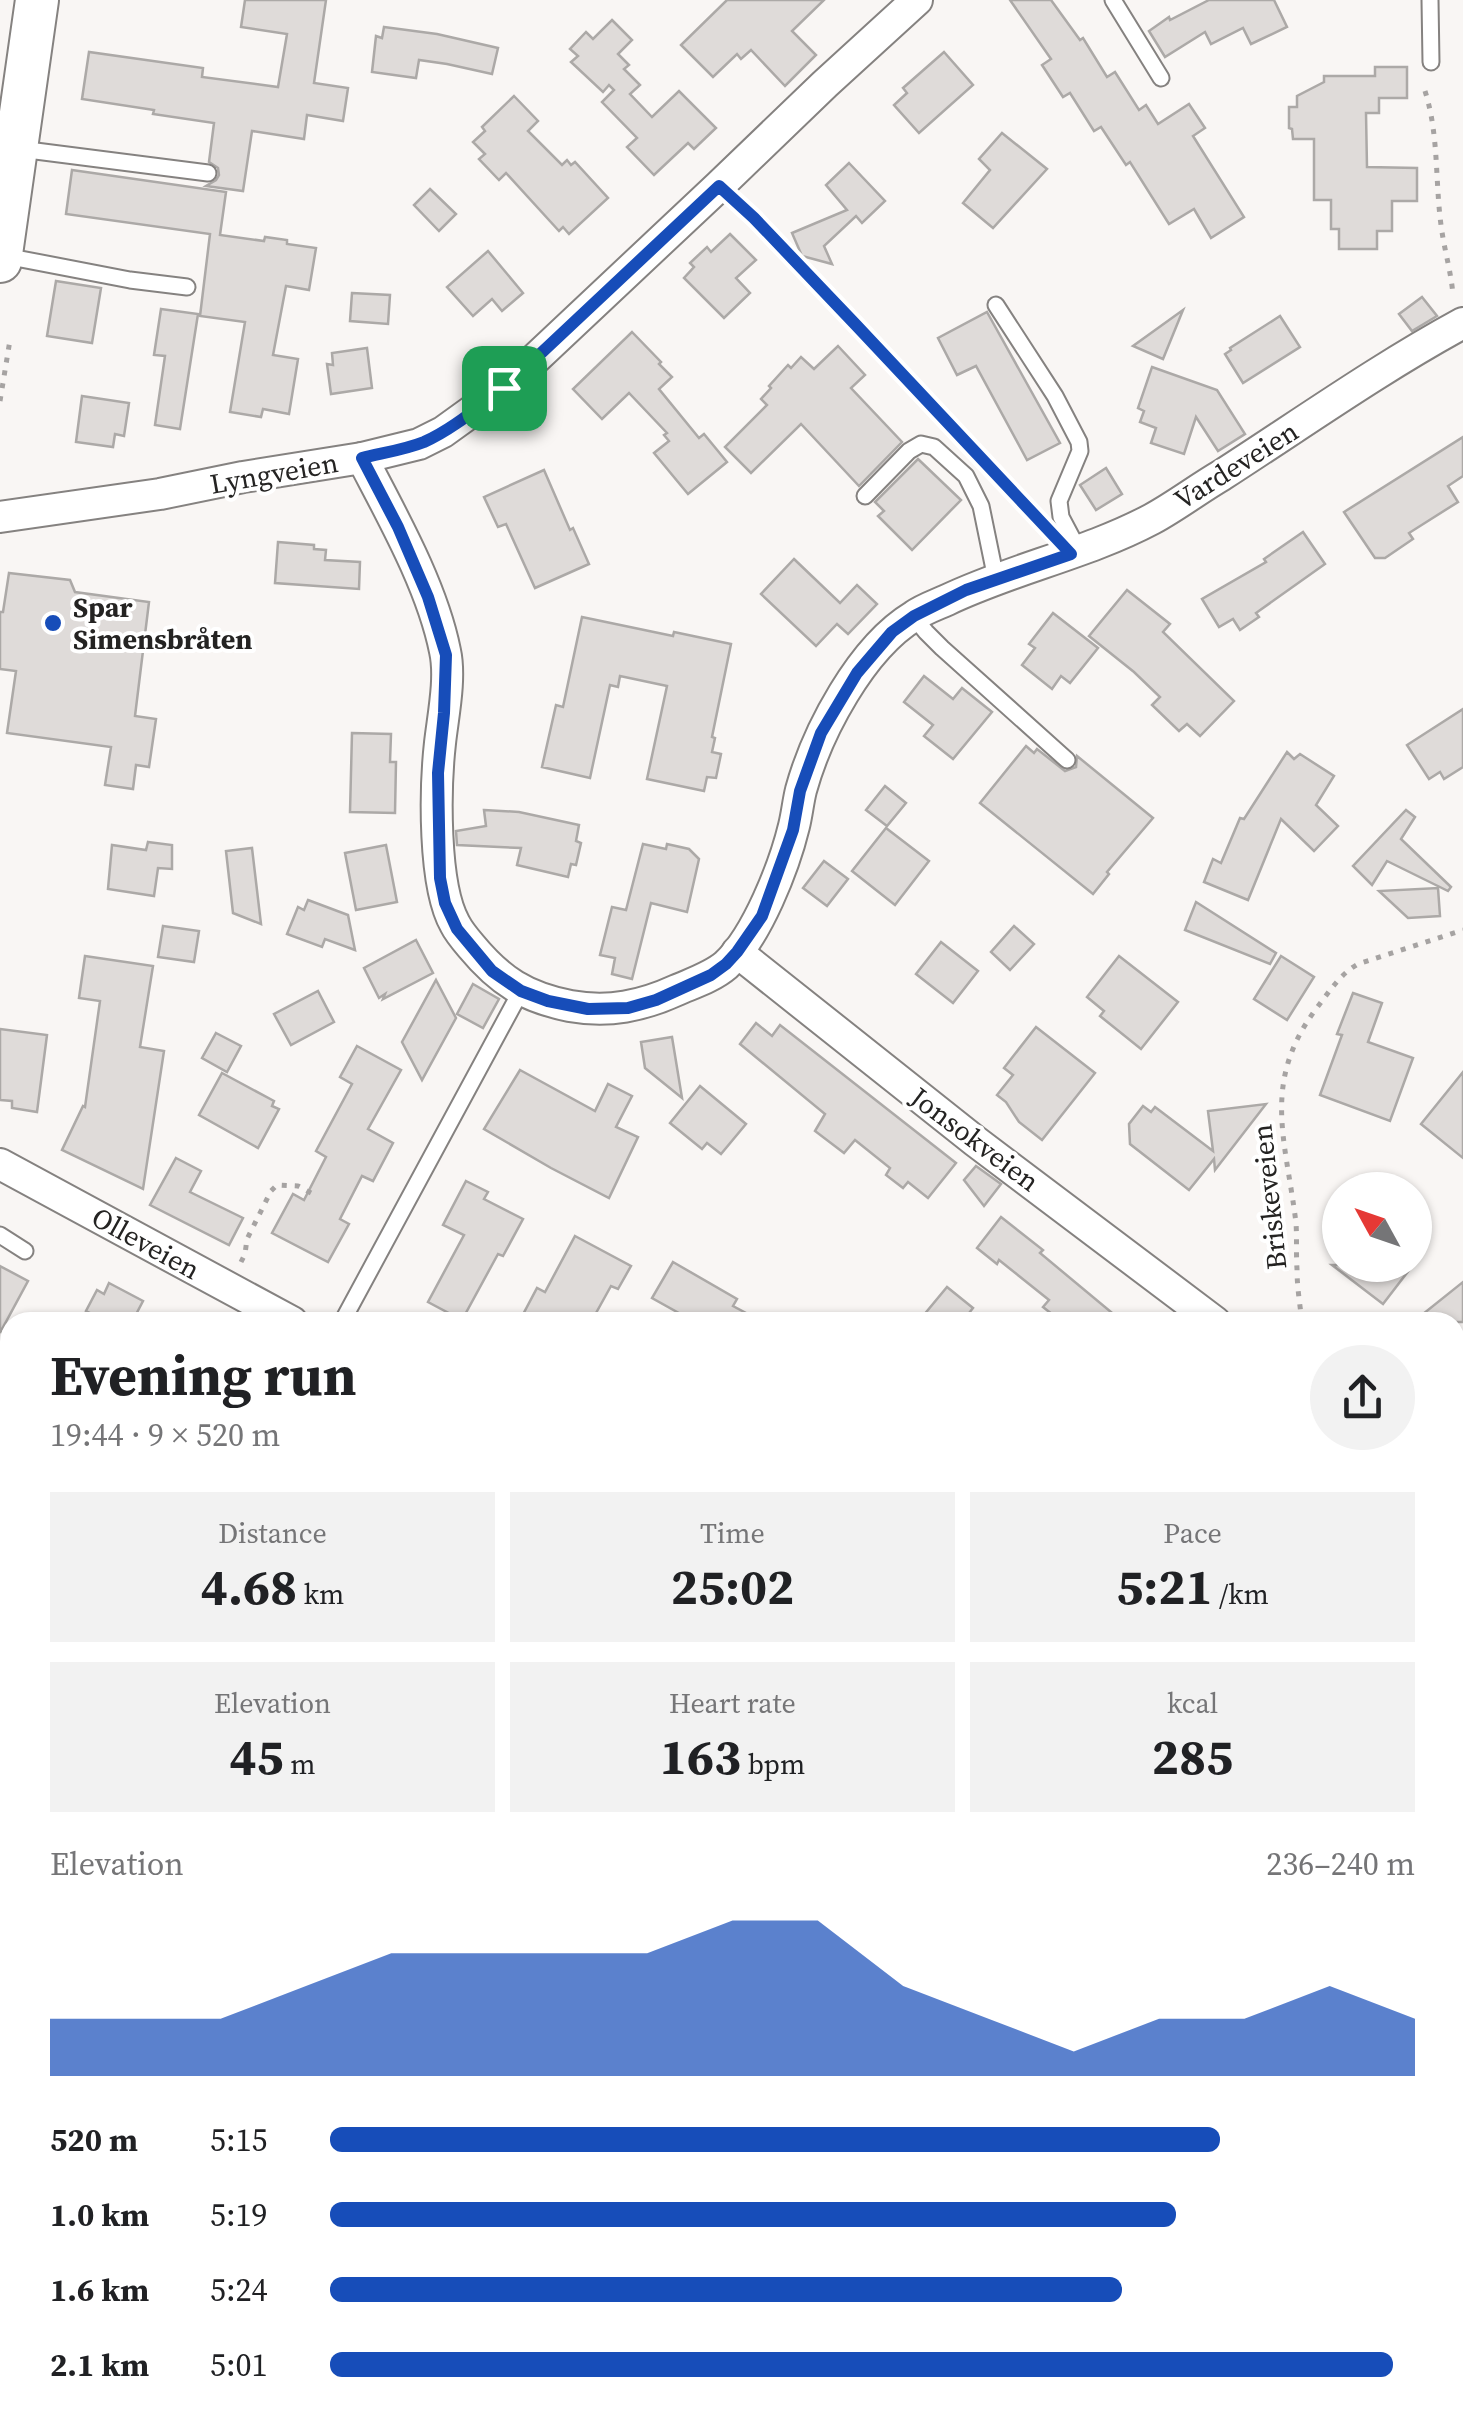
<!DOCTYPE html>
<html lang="en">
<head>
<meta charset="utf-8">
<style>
  body { margin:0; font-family:"Source Serif 4",serif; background:#f2f2f2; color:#202124; height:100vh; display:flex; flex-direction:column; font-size:38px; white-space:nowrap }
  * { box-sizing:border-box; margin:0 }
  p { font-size:32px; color:#757577 }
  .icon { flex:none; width:55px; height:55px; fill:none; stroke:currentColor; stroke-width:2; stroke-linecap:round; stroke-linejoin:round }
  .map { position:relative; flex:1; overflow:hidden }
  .side { position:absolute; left:0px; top:1312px; width:1465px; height:1112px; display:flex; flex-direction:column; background:#fff; border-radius:30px 30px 0 0; box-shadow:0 2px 8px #0004 }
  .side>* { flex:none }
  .needle { width:65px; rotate:310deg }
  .fabs { position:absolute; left:1322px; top:1172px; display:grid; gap:20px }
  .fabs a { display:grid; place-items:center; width:110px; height:110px; border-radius:50%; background:#fff; box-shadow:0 2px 8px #0004; font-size:50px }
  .pin { position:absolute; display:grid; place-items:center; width:85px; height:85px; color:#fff; margin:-42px; border-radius:20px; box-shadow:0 5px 15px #0006 }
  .round { display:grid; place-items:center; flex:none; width:105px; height:105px; border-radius:52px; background:#f2f2f2 }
  .head { display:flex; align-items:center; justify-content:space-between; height:170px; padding:0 50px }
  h1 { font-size:55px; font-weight:700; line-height:75px }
  .metrics { display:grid; grid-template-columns:repeat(3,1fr); gap:15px; height:170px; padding:10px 50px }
  .metrics div { display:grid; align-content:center; border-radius:0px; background:#f2f2f2; text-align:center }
  .metrics b { font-size:50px; font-weight:700 }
  .metrics small { font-size:28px; font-weight:400 }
  .metrics p { font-size:28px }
  .chart { height:280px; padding:20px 50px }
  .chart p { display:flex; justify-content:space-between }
  .chart svg { width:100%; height:180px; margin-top:10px; fill:#174db9; opacity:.7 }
  ul { padding:0 50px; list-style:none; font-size:32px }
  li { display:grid; grid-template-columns:160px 120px 1fr; align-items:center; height:75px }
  li i { height:25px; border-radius:12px; background:#174db9 }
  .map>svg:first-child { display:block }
</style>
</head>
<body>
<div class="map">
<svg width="1463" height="2423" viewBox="0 0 1463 2423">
  <rect width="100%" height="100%" fill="#f9f6f4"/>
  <g fill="#fed9c4">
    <path d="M 10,2004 L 10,2269 L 1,2244 L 8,2210 L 0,2166 L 0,2017 L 6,2006 Z"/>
    <path d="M 1455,2233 L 1463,2236 L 1463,2423 L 63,2423 L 60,2415 L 1455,2415 Z"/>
  </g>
  <g fill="#dfdbd9" stroke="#aca9a7" stroke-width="2.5">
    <path d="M 245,0 L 326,0 L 314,83 L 348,88 L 343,121 L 307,115 L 304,139 L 252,131 L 243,191 L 206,186 L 216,180 L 219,175 L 218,168 L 209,162 L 214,123 L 153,114 L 154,110 L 82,99 L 89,52 L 203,68 L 202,77 L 278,87 L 287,34 L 241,27 Z"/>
    <path d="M 727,0 L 824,0 L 792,31 L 816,55 L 785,86 L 751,50 L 741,59 L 737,54 L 713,77 L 681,45 Z"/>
    <path d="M 1010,0 L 1051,0 L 1080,40 L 1083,38 L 1107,77 L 1115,72 L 1139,110 L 1146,105 L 1158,124 L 1189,104 L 1205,128 L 1193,136 L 1244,217 L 1211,238 L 1194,209 L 1169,224 L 1130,162 L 1126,165 L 1101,127 L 1094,131 L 1070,93 L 1063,97 L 1042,65 L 1051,59 Z"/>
    <path d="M 1209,0 L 1274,0 L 1287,27 L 1251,44 L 1243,28 L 1211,44 L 1205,32 L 1165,57 L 1149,31 L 1169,17 L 1170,20 Z"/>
    <path d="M 612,20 L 632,40 L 618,54 L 629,65 L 624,69 L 640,85 L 630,94 L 652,117 L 679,91 L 716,128 L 694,149 L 688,143 L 654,175 L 627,147 L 637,138 L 602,102 L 614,90 L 609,85 L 603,92 L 571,62 L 578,56 L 570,49 L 586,32 L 593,39 Z"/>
    <path d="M 384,27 L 437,34 L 498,48 L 492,74 L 447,64 L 419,60 L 416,78 L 372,72 L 376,36 L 382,38 Z"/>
    <path d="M 944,52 L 973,85 L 919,133 L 894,105 L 907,93 L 903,88 Z"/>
    <path d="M 1375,67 L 1407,67 L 1407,98 L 1379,98 L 1379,113 L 1366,113 L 1367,167 L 1417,168 L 1417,201 L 1392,201 L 1392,231 L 1377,231 L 1377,249 L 1339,249 L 1339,229 L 1331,229 L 1331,200 L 1314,200 L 1314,139 L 1293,139 L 1292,129 L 1289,128 L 1289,107 L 1297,107 L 1297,96 L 1324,82 L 1324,76 L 1375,76 Z"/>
    <path d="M 514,96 L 538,121 L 528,131 L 562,165 L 567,160 L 571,165 L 575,162 L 608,198 L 569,234 L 563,227 L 559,231 L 506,173 L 499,180 L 479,159 L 485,154 L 473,142 L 485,131 L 482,127 Z"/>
    <path d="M 1002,133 L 1047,169 L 993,228 L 963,203 L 990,170 L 979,159 Z"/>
    <path d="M 849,163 L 885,201 L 862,223 L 856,216 L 824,246 L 832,264 L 802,256 L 792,233 L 847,210 L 826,185 Z"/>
    <path d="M 72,170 L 226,192 L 220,235 L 264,241 L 265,237 L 287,240 L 287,244 L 316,248 L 309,290 L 286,286 L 273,355 L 298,359 L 289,414 L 263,409 L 261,417 L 230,412 L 245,322 L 200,316 L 210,234 L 66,214 Z"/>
    <path d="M 430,189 L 456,214 L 439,231 L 414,205 Z"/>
    <path d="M 730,234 L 756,260 L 736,278 L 750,293 L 724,318 L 684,278 L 694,267 L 690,263 L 707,247 L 711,252 Z"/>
    <path d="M 488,251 L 523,293 L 502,311 L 492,299 L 473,316 L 447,287 Z"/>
    <path d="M 56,281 L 101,288 L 92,343 L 47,336 Z"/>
    <path d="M 352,293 L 390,295 L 388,324 L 350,321 Z"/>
    <path d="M 1422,297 L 1437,316 L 1412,331 L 1399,314 Z"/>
    <path d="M 161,309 L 198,314 L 180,429 L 155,425 L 165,356 L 154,355 Z"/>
    <path d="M 1183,310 L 1163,359 L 1133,346 Z"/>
    <path d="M 987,312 L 1060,443 L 1027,460 L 976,366 L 957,375 L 938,338 Z"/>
    <path d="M 1280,316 L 1300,347 L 1243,383 L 1225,354 L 1231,350 L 1230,348 Z"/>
    <path d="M 632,332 L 661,362 L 659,364 L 672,377 L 659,389 L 699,438 L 704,434 L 727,462 L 688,494 L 654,453 L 669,441 L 664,435 L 667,433 L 629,393 L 602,419 L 573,389 Z"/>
    <path d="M 838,346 L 865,375 L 851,388 L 902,442 L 859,486 L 801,424 L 751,473 L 725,447 L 767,405 L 761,399 L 771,388 L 769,386 L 788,365 L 791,368 L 801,357 L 814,369 Z"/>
    <path d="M 367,348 L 372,388 L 331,394 L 327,364 L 333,365 L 332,353 Z"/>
    <path d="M 1152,367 L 1217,390 L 1245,434 L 1218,451 L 1196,417 L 1184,454 L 1151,443 L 1156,428 L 1140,422 L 1144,411 L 1138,408 Z"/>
    <path d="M 82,396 L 129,403 L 124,436 L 115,434 L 113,447 L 76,442 Z"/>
    <path d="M 1463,437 L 1463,476 L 1448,486 L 1458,502 L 1409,533 L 1413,539 L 1385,558 L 1375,558 L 1344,512 Z"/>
    <path d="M 918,459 L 961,500 L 912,550 L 878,516 L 884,511 L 875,502 Z"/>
    <path d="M 1106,468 L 1122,494 L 1096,510 L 1080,485 Z"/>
    <path d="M 544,470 L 570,530 L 573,528 L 589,564 L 535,588 L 506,524 L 498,527 L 484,497 Z"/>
    <path d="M 1303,532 L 1325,564 L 1256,613 L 1259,617 L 1240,630 L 1233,619 L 1219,627 L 1202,599 L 1266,562 L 1264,559 Z"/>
    <path d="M 278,542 L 314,545 L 314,549 L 326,550 L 325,560 L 360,562 L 359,589 L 275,583 Z"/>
    <path d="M 794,559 L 840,603 L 857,585 L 877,604 L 848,634 L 837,624 L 816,646 L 761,594 Z"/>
    <path d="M 9,573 L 70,580 L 75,592 L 149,602 L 135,716 L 156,719 L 149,767 L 136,765 L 133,789 L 105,785 L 111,747 L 7,733 L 16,671 L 0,669 L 0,612 L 3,612 Z"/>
    <path d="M 1127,590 L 1170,624 L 1163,632 L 1234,701 L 1200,736 L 1187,724 L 1179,731 L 1152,705 L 1160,697 L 1134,672 L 1089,636 Z"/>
    <path d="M 1053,613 L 1098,648 L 1070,683 L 1061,676 L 1052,689 L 1022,665 L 1035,648 L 1029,644 Z"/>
    <path d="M 582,617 L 673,636 L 674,632 L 731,644 L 712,737 L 715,738 L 712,752 L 721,754 L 716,778 L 707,777 L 704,791 L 647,779 L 667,686 L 620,676 L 618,687 L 610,685 L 590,778 L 542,767 L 556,705 L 563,707 Z"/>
    <path d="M 924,676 L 953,699 L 962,688 L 992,712 L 953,759 L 924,736 L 933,725 L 904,702 Z"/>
    <path d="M 1463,709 L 1463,767 L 1444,779 L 1440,772 L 1429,779 L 1407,745 Z"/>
    <path d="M 352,733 L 391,734 L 390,762 L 396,762 L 395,813 L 350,812 Z"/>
    <path d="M 1026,746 L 1034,753 L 1037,749 L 1065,771 L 1076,767 L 1077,756 L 1153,818 L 1107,872 L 1109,874 L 1093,894 L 980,803 Z"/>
    <path d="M 1287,752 L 1294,759 L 1300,754 L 1334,776 L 1316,805 L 1338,826 L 1314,851 L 1281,819 L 1248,900 L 1204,882 L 1213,859 L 1221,863 L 1240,818 L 1244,819 Z"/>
    <path d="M 885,786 L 906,803 L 887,826 L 866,810 Z"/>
    <path d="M 484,810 L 519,812 L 579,825 L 576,841 L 581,843 L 576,865 L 571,864 L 568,877 L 517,865 L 521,848 L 457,845 L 456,831 L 486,826 Z"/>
    <path d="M 1406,810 L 1415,817 L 1401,839 L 1451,887 L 1448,891 L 1387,861 L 1372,885 L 1353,866 Z"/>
    <path d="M 886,828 L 929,861 L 895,905 L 852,871 Z"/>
    <path d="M 148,842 L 172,845 L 172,869 L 158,868 L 154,896 L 108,889 L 112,845 L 146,850 Z"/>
    <path d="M 643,844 L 666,849 L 667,844 L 689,849 L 699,859 L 687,912 L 651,903 L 632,979 L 612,974 L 615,958 L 600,955 L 612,907 L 626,910 Z"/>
    <path d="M 386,845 L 397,902 L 356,910 L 345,853 Z"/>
    <path d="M 252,848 L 261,924 L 233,913 L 226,851 Z"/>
    <path d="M 824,861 L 848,879 L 827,906 L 803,888 Z"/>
    <path d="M 1438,888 L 1440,916 L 1408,918 L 1379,891 Z"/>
    <path d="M 308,900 L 348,915 L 355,950 L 325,939 L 322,947 L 287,934 L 298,907 L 304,910 Z"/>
    <path d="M 1196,902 L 1276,953 L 1270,964 L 1185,930 Z"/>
    <path d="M 163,926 L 199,931 L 194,962 L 158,957 Z"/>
    <path d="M 1014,926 L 1034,944 L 1010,970 L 991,952 Z"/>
    <path d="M 416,940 L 433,973 L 383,999 L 385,994 L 379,998 L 364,968 Z"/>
    <path d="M 941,942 L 978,971 L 953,1003 L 916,974 Z"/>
    <path d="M 85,956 L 153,966 L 140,1047 L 164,1051 L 143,1189 L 62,1150 L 83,1106 L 85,1107 L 100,1001 L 79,998 Z"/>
    <path d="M 1119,956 L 1178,1002 L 1141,1049 L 1100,1016 L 1104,1011 L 1087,997 Z"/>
    <path d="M 1281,956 L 1314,977 L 1287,1020 L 1254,999 Z"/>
    <path d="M 436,980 L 456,1018 L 422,1080 L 402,1042 Z"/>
    <path d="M 473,984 L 499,999 L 483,1028 L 457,1014 Z"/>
    <path d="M 318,991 L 334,1022 L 291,1045 L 274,1014 Z"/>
    <path d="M 1353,993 L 1382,1003 L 1368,1042 L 1413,1058 L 1390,1121 L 1320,1095 L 1342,1035 L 1337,1034 Z"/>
    <path d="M 756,1023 L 772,1036 L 780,1025 L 956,1163 L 928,1198 L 908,1182 L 903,1188 L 886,1175 L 890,1168 L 855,1140 L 844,1153 L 815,1131 L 825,1114 L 740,1044 Z"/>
    <path d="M 1036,1027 L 1095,1073 L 1042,1140 L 1019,1122 L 1006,1102 L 997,1095 L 1013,1075 L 1004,1068 Z"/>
    <path d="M 0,1029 L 47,1035 L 37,1112 L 12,1108 L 12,1101 L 0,1100 Z"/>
    <path d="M 216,1033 L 241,1046 L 227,1072 L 202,1058 Z"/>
    <path d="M 672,1037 L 682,1098 L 645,1068 L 641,1042 Z"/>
    <path d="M 357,1046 L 401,1070 L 368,1129 L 393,1143 L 373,1181 L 362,1176 L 340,1219 L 349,1224 L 328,1262 L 272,1233 L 293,1194 L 304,1200 L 326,1157 L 316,1151 L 352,1084 L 340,1077 Z"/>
    <path d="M 520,1070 L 595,1111 L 608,1084 L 632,1096 L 616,1127 L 638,1137 L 609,1198 L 551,1168 L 484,1129 Z"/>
    <path d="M 1463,1072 L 1463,1158 L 1421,1124 Z"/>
    <path d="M 222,1073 L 274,1101 L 272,1106 L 279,1109 L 258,1148 L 199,1115 Z"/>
    <path d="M 700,1086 L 746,1124 L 721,1154 L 707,1143 L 702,1149 L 670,1123 Z"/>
    <path d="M 1266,1104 L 1215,1170 L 1214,1159 L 1189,1190 L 1130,1144 L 1129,1124 L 1143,1106 L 1151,1112 L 1155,1107 L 1213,1151 L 1208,1111 Z"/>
    <path d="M 176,1158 L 201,1171 L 190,1192 L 243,1218 L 229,1245 L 150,1205 Z"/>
    <path d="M 976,1166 L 1001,1184 L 984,1206 L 964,1180 Z"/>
    <path d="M 466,1181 L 488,1192 L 484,1199 L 523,1219 L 503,1256 L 498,1254 L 462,1320 L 428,1302 L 464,1235 L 443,1225 Z"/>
    <path d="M 1001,1217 L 1043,1250 L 1040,1253 L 1123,1322 L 1062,1322 L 1043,1307 L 1049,1300 L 999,1260 L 997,1264 L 977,1248 Z"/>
    <path d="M 575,1236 L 631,1266 L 618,1289 L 611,1286 L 591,1322 L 519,1322 L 537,1288 L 545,1292 Z"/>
    <path d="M 673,1262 L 737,1299 L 733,1306 L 763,1322 L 695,1322 L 652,1298 Z"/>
    <path d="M 1332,1265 L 1413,1265 L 1383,1304 Z"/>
    <path d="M 0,1266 L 28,1281 L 0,1333 Z"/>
    <path d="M 1463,1282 L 1463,1322 L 1413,1322 Z"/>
    <path d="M 109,1283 L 143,1301 L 132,1322 L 88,1322 L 92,1314 L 86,1311 L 97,1290 L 104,1294 Z"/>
    <path d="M 947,1287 L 973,1308 L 962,1322 L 918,1322 Z"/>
  </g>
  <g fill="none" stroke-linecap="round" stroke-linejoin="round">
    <g stroke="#858280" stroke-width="19">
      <g id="lane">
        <path d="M 1113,0 L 1161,78"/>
        <path d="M 1430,0 L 1431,62"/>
        <path d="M 20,149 L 208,173"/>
        <path d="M 5,256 L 130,280 L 187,287"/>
        <path d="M 996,305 L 1055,396 L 1079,442 L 1080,451 L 1059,501 L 1061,517 L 1079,551"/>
        <path d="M 865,496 L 909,451 L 921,444 L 934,447 L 966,476 L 981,506 L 996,579"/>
        <path d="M 913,616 L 926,632 L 942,648 L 1067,760"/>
        <path d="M 0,1235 L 25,1251"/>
        <path d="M 342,1322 L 521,991"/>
      </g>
    </g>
    <g stroke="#858280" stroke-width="34">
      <g id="street">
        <path d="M 362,458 C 392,516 432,586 445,651 C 451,678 443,716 440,743 C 435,788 433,885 455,924 C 459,932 465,939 471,946 C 500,981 525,997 570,1006 C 609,1013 642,1006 677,990 C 693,983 712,977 726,965 C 757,936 784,867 794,826 C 797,814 798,802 801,790 C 817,732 861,648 914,616 C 924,609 936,605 947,600 C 1014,568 1086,554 1152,519 C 1176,506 1198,489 1222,475 C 1301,424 1380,368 1463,323"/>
        <path d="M 0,517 L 160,494 L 243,477 L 362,458 L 419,444 L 443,432 L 504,388 L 719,186 L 825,84 L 917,0"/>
        <path d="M 737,952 L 975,1141 L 1215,1322"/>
        <path d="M 0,1164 L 292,1322"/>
        <path d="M 1455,1511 L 1463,1517"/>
        <path d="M 1455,1951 L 1463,1955"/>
      </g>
    </g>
    <g stroke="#858280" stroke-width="46">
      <path id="secondary" d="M 0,261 L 37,0"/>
    </g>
    <g stroke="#a6a3a2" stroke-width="5" stroke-dasharray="5 8" stroke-linecap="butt">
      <path d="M 1425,91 C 1439,135 1435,180 1441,225 C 1444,249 1451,271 1453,295"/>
      <path d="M 739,204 L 970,446"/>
      <path d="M 0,401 L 10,340"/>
      <path d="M 987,465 L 1038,519"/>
      <path d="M 241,1262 L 245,1254 L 247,1239 L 271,1191 L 277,1185 L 298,1186 L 313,1194"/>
      <path d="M 1302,1322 C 1300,1305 1297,1287 1297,1269 C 1296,1254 1297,1238 1296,1223 C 1286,1140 1261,1083 1316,1009 C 1329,992 1340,974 1358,964 L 1463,930"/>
      <path d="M 0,1462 L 10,1472"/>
      <path d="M 0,1947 L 10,1947"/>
      <path d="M 1455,2245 L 1463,2249"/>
      <path d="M 0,2276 L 10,2305"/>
      <path d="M 49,2415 L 51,2423"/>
      <path d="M 413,2415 L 416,2423"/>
      <path d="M 927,2415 L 938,2423"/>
      <path d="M 723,2423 L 746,2415"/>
    </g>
    <use href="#lane" stroke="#fff" stroke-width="15"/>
    <use href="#street" stroke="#fff" stroke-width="30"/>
    <use href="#secondary" stroke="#fff" stroke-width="42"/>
  </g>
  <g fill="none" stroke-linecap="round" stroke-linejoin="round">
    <g stroke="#fff" stroke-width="20">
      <path id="route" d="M 719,186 L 754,218 L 856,325 L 1071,554 L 966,590 L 914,616 L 892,632 L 857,673 L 821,733 L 800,791 L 793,830 L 762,916 L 737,952 L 726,964 L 711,975 L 656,1000 L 628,1008 L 588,1009 L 548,1001 L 521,991 L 492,971 L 457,929 L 445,903 L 440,878 L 438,773 L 444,713 L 446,655 L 428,597 L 398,527 L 362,458 C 382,453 404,450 424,442 C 453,429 478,407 504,388 Z"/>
    </g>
    <use href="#route" stroke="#174db9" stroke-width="12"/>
  </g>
  <circle fill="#174db9" stroke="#fff" stroke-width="4" cx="53" cy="623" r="10"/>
  <g text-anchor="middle" stroke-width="8" stroke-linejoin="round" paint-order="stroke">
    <g font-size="28" fill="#242322" stroke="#fff">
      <text transform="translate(1236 465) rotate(-32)" y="10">Vardeveien</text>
      <text transform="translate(274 473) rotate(-10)" y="10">Lyngveien</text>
      <text transform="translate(975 1139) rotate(37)" y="10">Jonsokveien</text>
      <text transform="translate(1269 1197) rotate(-96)" y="10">Briskeveien</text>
      <text transform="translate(146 1243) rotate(29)" y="10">Olleveien</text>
    </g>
    <g font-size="28" font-weight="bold" fill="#242322" stroke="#fff" text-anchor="start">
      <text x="73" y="617">Spar<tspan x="73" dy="32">Simensbråten</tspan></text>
    </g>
  </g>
</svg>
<div class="fabs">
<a><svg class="needle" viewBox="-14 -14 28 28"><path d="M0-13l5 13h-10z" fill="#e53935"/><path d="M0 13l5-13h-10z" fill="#757577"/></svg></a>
</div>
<div class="pin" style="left:504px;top:388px;background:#1e9e55"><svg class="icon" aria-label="arrive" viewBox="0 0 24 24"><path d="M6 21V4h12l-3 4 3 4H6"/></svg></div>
<section class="side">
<div class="head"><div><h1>Evening run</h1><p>19:44 · 9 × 520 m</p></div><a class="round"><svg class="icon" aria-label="share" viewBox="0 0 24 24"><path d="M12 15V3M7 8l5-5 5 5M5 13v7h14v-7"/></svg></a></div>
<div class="metrics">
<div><p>Distance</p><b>4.68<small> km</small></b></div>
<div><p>Time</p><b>25:02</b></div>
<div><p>Pace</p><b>5:21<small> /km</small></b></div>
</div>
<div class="metrics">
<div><p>Elevation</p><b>45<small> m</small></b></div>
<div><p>Heart rate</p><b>163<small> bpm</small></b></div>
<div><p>kcal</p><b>285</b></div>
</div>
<div class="chart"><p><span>Elevation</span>236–240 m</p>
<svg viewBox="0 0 160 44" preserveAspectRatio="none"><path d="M0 44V30L10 30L20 30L30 22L40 14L50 14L60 14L70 14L80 6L90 6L100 22L110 30L120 38L130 30L140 30L150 22L160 30V44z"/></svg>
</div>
<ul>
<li><b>520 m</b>5:15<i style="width:82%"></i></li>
<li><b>1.0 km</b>5:19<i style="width:78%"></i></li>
<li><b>1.6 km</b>5:24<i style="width:73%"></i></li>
<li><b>2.1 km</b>5:01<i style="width:98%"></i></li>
</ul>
</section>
</div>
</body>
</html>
